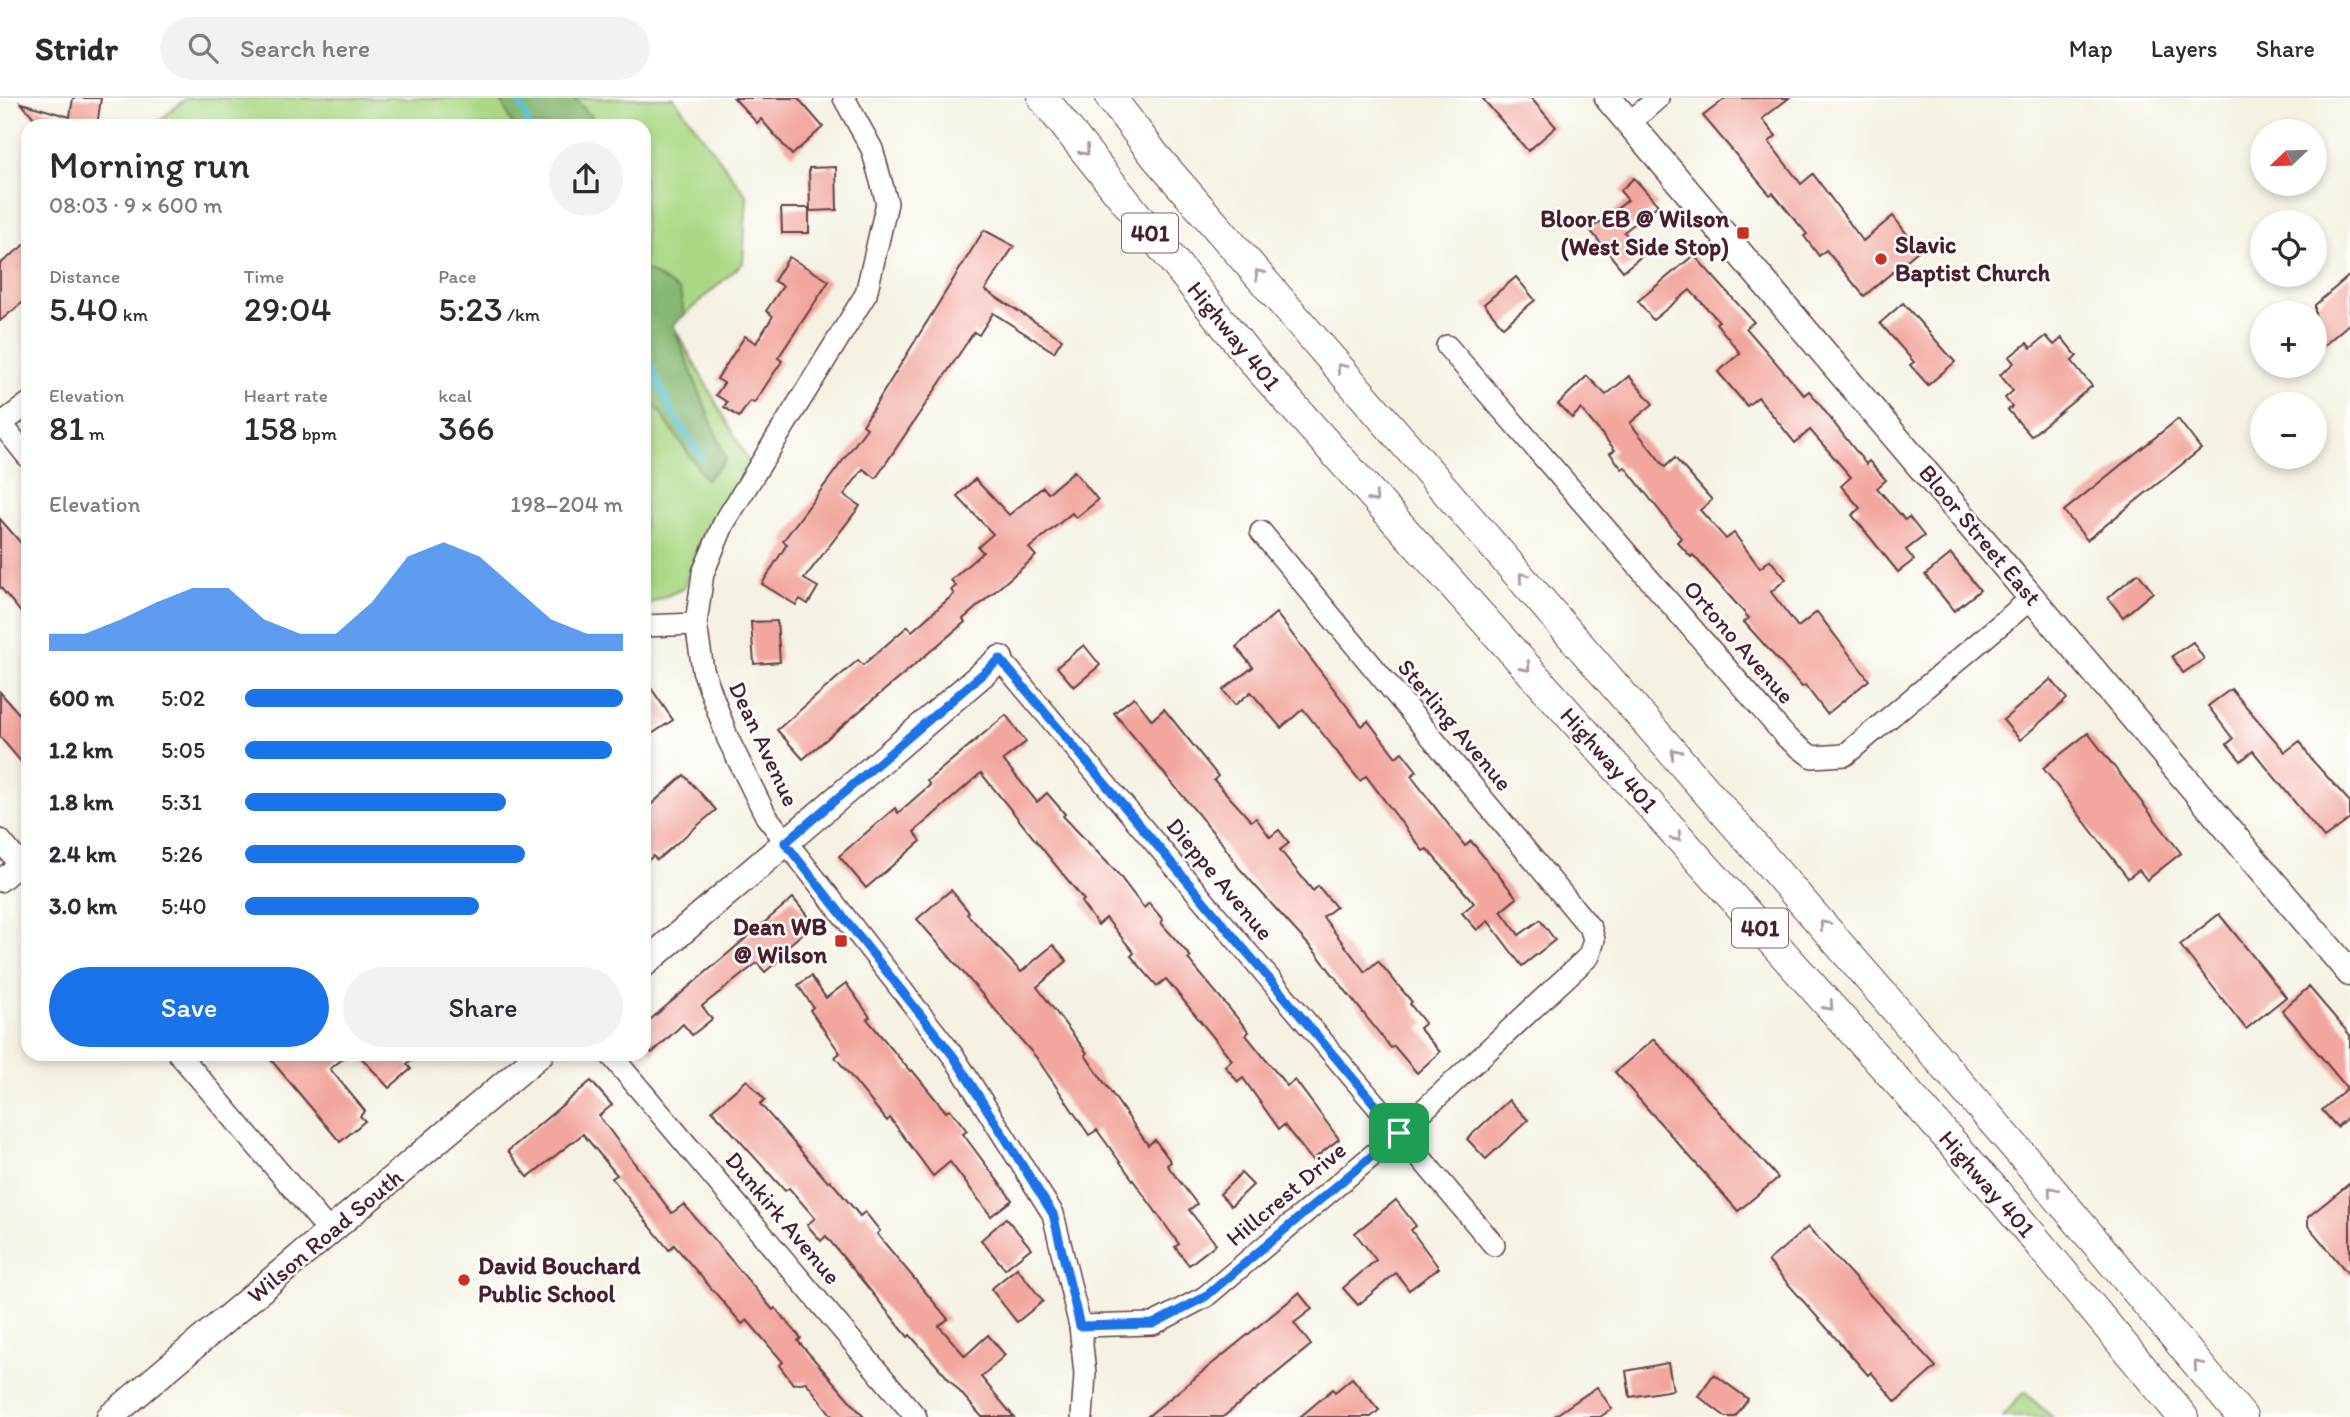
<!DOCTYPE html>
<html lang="en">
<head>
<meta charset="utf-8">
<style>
  body { margin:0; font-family:Itim,sans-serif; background:#f2f2f3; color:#2b2b33; height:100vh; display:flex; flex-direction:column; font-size:26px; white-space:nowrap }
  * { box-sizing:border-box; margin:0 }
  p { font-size:23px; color:#7c7c81 }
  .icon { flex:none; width:38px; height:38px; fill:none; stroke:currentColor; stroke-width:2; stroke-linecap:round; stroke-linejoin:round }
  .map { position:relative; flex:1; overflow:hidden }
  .panel { position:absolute; left:21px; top:21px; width:630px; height:942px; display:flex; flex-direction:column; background:#fff; border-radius:21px; box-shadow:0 4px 10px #0003 }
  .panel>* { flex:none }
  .needle { width:46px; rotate:247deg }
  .buttons { position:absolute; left:2250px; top:21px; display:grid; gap:14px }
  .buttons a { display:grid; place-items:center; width:77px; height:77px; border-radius:50%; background:#fff; box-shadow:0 4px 10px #0003; font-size:35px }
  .pin { position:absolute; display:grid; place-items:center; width:60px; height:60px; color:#fff; margin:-30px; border-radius:14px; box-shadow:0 4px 10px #0006 }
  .round { display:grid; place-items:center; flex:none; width:74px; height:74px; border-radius:37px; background:#f2f2f3 }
  .overview { display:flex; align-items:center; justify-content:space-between; height:119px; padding:0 28px }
  h1 { font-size:38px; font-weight:600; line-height:52px }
  .stats { display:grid; grid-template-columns:repeat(3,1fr); gap:10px; height:119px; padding:7px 28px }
  .stats div { display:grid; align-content:center }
  .stats b { font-size:35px; font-weight:600 }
  .stats small { font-size:19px; font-weight:400 }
  .stats p { font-size:19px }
  .chart { height:196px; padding:14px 28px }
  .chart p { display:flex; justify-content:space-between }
  .chart svg { width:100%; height:126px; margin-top:7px; fill:#1a73e8; opacity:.7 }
  .action { display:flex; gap:14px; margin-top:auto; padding:14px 28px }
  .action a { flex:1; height:80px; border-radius:42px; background:#1a73e8; color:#fff; font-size:28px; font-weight:600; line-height:80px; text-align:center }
  .action a+a { background:#f2f2f3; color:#2b2b33 }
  ul { padding:0 28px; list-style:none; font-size:23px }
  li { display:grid; grid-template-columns:112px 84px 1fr; align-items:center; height:52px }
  li i { height:18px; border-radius:9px; background:#1a73e8 }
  header { display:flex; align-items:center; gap:42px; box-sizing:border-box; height:98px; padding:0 35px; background:#fff; border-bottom:2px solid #e1e1e2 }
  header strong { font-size:33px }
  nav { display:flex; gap:38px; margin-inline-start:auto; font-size:24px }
  .search { width:490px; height:63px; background:#f2f2f3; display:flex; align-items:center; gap:18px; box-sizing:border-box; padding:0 24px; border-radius:38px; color:#7c7c81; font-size:26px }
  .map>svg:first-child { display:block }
</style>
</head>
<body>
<header>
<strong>Stridr</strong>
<div class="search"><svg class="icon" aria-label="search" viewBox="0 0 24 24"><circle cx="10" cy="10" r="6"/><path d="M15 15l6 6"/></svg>Search here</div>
<nav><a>Map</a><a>Layers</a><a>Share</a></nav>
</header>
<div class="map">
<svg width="2350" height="1319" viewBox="0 0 2350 1319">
  <rect width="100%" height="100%" fill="#fff"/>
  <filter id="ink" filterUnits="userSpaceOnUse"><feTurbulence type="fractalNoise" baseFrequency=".0143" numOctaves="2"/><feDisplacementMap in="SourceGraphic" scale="14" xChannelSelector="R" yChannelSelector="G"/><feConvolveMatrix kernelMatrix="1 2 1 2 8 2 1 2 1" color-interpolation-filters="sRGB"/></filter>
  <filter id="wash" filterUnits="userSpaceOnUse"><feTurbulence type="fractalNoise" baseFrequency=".00686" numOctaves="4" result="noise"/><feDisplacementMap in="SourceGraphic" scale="28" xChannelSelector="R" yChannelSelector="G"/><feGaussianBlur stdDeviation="1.57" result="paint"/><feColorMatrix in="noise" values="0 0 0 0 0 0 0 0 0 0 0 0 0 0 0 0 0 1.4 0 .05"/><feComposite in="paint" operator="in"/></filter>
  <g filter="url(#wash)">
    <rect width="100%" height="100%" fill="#f5f2e3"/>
    <g fill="#aad884" stroke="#7a7c58" stroke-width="2">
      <path d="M 186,0 L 674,0 L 747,98 L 743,165 L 673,227 L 750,366 L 702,437 L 684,490 L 644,508 L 644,28 L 154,28 Z"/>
      <path d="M 2024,1294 L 2052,1319 L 2002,1319 Z"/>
    </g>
    <g fill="#87b872" stroke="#686c4e" stroke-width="2">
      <path d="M 500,0 L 574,0 L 592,19 L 594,28 L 513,28 Z"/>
      <path d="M 644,170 L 680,193 L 684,217 L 673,227 L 726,361 L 706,382 L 644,291 Z"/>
    </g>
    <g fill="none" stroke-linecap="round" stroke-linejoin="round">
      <g stroke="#59c2d5" stroke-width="6">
        <path d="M 518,0 L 529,28"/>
        <path d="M 644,251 L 672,315 L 702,360"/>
      </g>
    </g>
    <g id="blocks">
      <g fill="#f2a69d">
        <path d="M 73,0 L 101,0 L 97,28 L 34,28 L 35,21 L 21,5 L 70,19 Z"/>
        <path d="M 734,0 L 798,0 L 823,29 L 792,57 L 761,21 L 757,25 Z"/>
        <path d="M 1482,0 L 1531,0 L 1556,29 L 1528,53 Z"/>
        <path d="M 1726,0 L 1789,0 L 1762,21 L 1776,38 L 1769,44 L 1801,86 L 1813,76 L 1863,143 L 1893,118 L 1919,152 L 1864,198 L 1826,152 L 1819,158 L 1804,138 L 1807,136 L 1773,95 L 1770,97 L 1703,18 Z"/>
        <path d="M 836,69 L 837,112 L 810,113 L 809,70 Z"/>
        <path d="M 1634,80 L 1658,107 L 1624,134 L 1643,157 L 1623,173 L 1590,132 L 1628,102 L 1620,93 Z"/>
        <path d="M 781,110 L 809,110 L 809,135 L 782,135 Z"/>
        <path d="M 984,132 L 1014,148 L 985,192 L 1062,241 L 1054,254 L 993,215 L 979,237 L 974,234 L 876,380 L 863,371 L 844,397 L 860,408 L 804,481 L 818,489 L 808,506 L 800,501 L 796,507 L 762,486 L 787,446 L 783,443 L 867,330 L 863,327 Z"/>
        <path d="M 28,144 L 28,200 L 0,223 L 0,166 Z"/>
        <path d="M 1694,157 L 1754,224 L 1746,230 L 1804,297 L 1809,293 L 1866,366 L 1869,363 L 1886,382 L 1877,390 L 1905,422 L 1909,419 L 1924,438 L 1906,452 L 1914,462 L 1898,474 L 1852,417 L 1860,410 L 1841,388 L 1851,379 L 1810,332 L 1795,345 L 1758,299 L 1747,308 L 1718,274 L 1740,255 L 1716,225 L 1719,223 L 1690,192 L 1653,222 L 1638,203 Z"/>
        <path d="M 789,159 L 829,183 L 778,260 L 782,263 L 754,305 L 750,303 L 739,319 L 724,309 L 727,304 L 716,297 L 724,285 L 717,281 L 745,238 L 756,245 L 773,218 L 766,213 L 783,188 L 774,183 Z"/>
        <path d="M 2350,177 L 2350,225 L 2315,255 L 2315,207 Z"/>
        <path d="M 1516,179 L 1535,202 L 1503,229 L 1484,206 Z"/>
        <path d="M 1903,205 L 1955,264 L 1928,287 L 1910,267 L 1914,264 L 1880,225 Z"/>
        <path d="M 2046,238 L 2054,247 L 2062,240 L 2077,258 L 2072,263 L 2092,288 L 2031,338 L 2008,312 L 2012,309 L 2005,300 L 2013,293 L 2000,277 L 2014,265 L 2009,259 L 2027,245 L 2031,250 Z"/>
        <path d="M 1587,278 L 1606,297 L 1629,278 L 1653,306 L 1630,325 L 1665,369 L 1675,360 L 1712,402 L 1700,412 L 1726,441 L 1734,435 L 1760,470 L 1770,462 L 1786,481 L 1771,494 L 1798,529 L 1817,514 L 1869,582 L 1827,616 L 1805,587 L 1802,589 L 1744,524 L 1749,520 L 1693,457 L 1691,459 L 1677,444 L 1681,440 L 1625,369 L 1622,371 L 1610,355 L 1615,352 L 1581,311 L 1572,320 L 1558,306 Z"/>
        <path d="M 2178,321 L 2201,351 L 2087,442 L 2064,413 Z"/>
        <path d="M 1074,373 L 1098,402 L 1076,420 L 1072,415 L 1029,450 L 1036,458 L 963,521 L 965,524 L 803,661 L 777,632 L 858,562 L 863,567 L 908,528 L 912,533 L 954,496 L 951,492 L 956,488 L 951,482 L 983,454 L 978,449 L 993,436 L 957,398 L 975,381 L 1009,417 L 1043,389 L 1048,395 Z"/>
        <path d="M 0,421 L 28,453 L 28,523 L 0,489 Z"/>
        <path d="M 1951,456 L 1980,492 L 1954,513 L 1925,477 Z"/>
        <path d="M 2138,475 L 2153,494 L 2123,519 L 2108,500 Z"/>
        <path d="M 1276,515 L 1362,628 L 1368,623 L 1396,659 L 1402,654 L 1417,673 L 1411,678 L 1465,748 L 1471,743 L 1517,800 L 1501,813 L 1519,837 L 1540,822 L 1555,842 L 1522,868 L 1488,823 L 1477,832 L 1462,815 L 1474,805 L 1427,751 L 1423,753 L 1366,678 L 1360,683 L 1303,611 L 1281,630 L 1251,594 L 1235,607 L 1223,592 L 1253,569 L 1236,549 Z"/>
        <path d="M 777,523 L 780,564 L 754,566 L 751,524 Z"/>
        <path d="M 2193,544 L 2204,561 L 2183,575 L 2172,558 Z"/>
        <path d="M 1084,547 L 1100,567 L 1074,589 L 1057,569 Z"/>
        <path d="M 644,580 L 673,622 L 644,641 Z"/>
        <path d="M 2051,581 L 2067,601 L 2020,642 L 2003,622 Z"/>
        <path d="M 2231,591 L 2285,654 L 2300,643 L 2311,661 L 2350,704 L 2350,721 L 2324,740 L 2253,653 L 2241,663 L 2227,646 L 2233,641 L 2208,608 Z"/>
        <path d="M 0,594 L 28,626 L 28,672 L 0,639 Z"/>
        <path d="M 1134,599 L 1152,622 L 1164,611 L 1218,678 L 1214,682 L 1251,723 L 1256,720 L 1270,739 L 1279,732 L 1289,745 L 1280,752 L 1313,793 L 1318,788 L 1336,809 L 1323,819 L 1365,874 L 1378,863 L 1412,904 L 1410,906 L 1425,925 L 1419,930 L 1440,954 L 1417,975 L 1394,948 L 1391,950 L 1315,854 L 1239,770 L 1222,745 L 1114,615 Z"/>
        <path d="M 1006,617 L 1026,644 L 1003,662 L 1037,704 L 1047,695 L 1065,716 L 1063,718 L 1118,776 L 1144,810 L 1149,805 L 1163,822 L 1161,825 L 1191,859 L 1188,861 L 1249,934 L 1246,937 L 1287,988 L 1295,982 L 1339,1041 L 1312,1062 L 1284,1027 L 1279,1031 L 1243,980 L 1238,984 L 1225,968 L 1232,962 L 1166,881 L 1157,888 L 1131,858 L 1134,855 L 1106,820 L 1098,827 L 1081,804 L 1084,802 L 981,675 L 914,734 L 921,743 L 866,790 L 839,758 L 895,710 L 898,715 L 930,687 L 927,683 Z"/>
        <path d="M 2088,635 L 2181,755 L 2147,782 L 2139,772 L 2128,780 L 2043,670 Z"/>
        <path d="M 684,677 L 716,712 L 657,762 L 653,758 L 644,766 L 644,713 Z"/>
        <path d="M 951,792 L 969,814 L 967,816 L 1021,874 L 1053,847 L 1067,863 L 1037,889 L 1087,955 L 1085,957 L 1148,1047 L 1155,1042 L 1171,1064 L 1167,1067 L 1197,1106 L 1189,1112 L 1216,1146 L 1189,1167 L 1175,1149 L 1179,1146 L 1097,1032 L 1089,1037 L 1036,959 L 917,821 Z"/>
        <path d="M 793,800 L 814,826 L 783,852 L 786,856 L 765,874 L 757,865 L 702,908 L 712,921 L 701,930 L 692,937 L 683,926 L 652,955 L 644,946 L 644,927 Z"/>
        <path d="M 2219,816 L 2286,899 L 2246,931 L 2180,847 Z"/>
        <path d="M 811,878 L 826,900 L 846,885 L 870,919 L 867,921 L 910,973 L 912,972 L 946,1014 L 950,1011 L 967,1033 L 963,1036 L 1012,1102 L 991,1118 L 950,1064 L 933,1078 L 890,1020 L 887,1023 L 835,959 L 840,955 L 810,912 L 813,909 L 798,887 Z"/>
        <path d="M 2309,889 L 2350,937 L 2350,1017 L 2337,1029 L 2322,1012 L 2347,990 L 2282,912 Z"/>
        <path d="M 1654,941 L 1778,1080 L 1738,1113 L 1615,974 Z"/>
        <path d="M 266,956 L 349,956 L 330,971 L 365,1013 L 360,1018 L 365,1023 L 340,1044 Z"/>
        <path d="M 358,956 L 419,956 L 407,966 L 411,971 L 389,990 Z"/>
        <path d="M 747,982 L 765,1002 L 760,1006 L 828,1084 L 830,1082 L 860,1118 L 865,1114 L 880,1133 L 877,1136 L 948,1221 L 939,1228 L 965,1258 L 988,1237 L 1005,1257 L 981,1279 L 1014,1319 L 982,1319 L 910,1237 L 908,1239 L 826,1138 L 821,1143 L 807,1127 L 815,1120 L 789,1090 L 785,1093 L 712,1012 Z"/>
        <path d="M 591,983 L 612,1007 L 599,1018 L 672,1115 L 684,1106 L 773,1212 L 775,1210 L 801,1240 L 798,1243 L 864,1319 L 833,1319 L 806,1284 L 793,1286 L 779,1267 L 783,1264 L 747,1222 L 742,1226 L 674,1147 L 669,1152 L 612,1080 L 617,1077 L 583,1036 L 528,1079 L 508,1053 Z"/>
        <path d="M 1509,1002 L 1528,1022 L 1486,1061 L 1467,1041 Z"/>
        <path d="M 1241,1075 L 1253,1087 L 1231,1108 L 1220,1096 Z"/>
        <path d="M 2350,1085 L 2350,1178 L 2308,1128 L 2308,1119 Z"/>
        <path d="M 1396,1102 L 1416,1128 L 1411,1132 L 1439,1170 L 1409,1192 L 1396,1175 L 1358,1207 L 1343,1190 L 1376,1162 L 1355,1135 Z"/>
        <path d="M 1006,1120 L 1031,1150 L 1005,1171 L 981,1142 Z"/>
        <path d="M 1808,1129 L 1936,1269 L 1896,1304 L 1871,1274 L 1868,1277 L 1768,1163 Z"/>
        <path d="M 1017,1170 L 1043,1203 L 1017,1224 L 991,1191 Z"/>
        <path d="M 1299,1195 L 1312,1211 L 1294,1225 L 1311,1247 L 1223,1319 L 1147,1319 Z"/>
        <path d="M 1668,1265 L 1673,1292 L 1630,1299 L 1626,1273 Z"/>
        <path d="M 1714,1276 L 1748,1301 L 1735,1319 L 1726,1319 L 1698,1298 Z"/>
        <path d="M 1352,1280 L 1379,1312 L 1371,1319 L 1300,1319 L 1333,1291 L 1335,1294 Z"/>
        <path d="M 1597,1289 L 1612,1311 L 1600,1319 L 1553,1319 Z"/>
      </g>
    </g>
  </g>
  <g filter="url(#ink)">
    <use href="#blocks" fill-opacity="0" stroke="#643f47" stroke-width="2"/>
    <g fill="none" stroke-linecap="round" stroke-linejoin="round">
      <g stroke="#643f47" stroke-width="24">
        <g id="minor">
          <path d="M 844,0 L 872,51 L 887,105 L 866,196 L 724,425 L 703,475 L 696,526 L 703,572 L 728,641 L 766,718 L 954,959 L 1053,1116 L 1080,1228 L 1085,1276 L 1082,1319"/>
          <path d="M 1629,25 L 1658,0"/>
          <path d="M 1447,248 L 1787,640 L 1812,659 L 1845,657 L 2033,499"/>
          <path d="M 0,324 L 28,359"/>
          <path d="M 1,326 L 28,306"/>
          <path d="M 644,528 L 696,526"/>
          <path d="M 1000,561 L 1494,1147"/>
          <path d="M 0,742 L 28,776"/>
          <path d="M 0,783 L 28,759"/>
          <path d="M 179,956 L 329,1133"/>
          <path d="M 610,956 L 916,1319"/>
          <path d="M 1080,1228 L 1153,1226 L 1205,1199 L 1399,1035 L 1589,858 L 1594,842 L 1591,831 L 1261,434"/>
        </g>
      </g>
      <g stroke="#643f47" stroke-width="29">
        <g id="major">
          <path d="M 1608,0 L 2350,875"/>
          <path d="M 644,866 L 1000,561"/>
          <path d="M 110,1319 L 540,956"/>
        </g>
      </g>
      <g stroke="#643f47" stroke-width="32">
        <g id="highway">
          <path d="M 1043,0 L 1258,269 L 1991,1088 L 2183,1319"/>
          <path d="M 1111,0 L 1156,59 L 2035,1072 L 2242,1319"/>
        </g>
      </g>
      <use href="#minor" stroke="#fff" stroke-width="21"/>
      <use href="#major" stroke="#fff" stroke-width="26"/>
      <use href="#highway" stroke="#fff" stroke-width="30"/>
    </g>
    <defs><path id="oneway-chevron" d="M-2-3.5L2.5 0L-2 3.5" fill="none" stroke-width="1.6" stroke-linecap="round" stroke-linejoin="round" transform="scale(1.75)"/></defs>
    <g stroke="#ae9aa0">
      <use href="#oneway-chevron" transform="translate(1085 53) rotate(51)"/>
      <use href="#oneway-chevron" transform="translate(1259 176) rotate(-131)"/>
      <use href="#oneway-chevron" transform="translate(1341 270) rotate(-131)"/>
      <use href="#oneway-chevron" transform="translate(1374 400) rotate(48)"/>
      <use href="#oneway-chevron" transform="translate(1523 479) rotate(-131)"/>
      <use href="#oneway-chevron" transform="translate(1526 569) rotate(48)"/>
      <use href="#oneway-chevron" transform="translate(1675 655) rotate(-131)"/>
      <use href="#oneway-chevron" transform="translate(1677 739) rotate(48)"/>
      <use href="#oneway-chevron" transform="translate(1824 827) rotate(-131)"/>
      <use href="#oneway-chevron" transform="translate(1829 908) rotate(48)"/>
      <use href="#oneway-chevron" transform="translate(2052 1093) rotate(-130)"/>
      <use href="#oneway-chevron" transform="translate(2198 1267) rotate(-130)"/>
    </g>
  </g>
  <g fill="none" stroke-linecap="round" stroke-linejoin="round" filter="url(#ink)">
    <g stroke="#fff" stroke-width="14">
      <path id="route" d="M 1000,561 L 1399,1035 L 1205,1199 L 1153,1226 L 1080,1228 L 1053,1116 L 954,959 L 785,745 Z"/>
    </g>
    <use href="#route" stroke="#1a73e8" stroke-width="9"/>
  </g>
  <g fill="#c8321e" stroke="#fff" stroke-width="2.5">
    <rect x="1736" y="128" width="14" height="14" rx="3.5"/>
    <circle cx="1881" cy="161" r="7"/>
    <rect x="834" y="836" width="14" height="14" rx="3.5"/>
    <circle cx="464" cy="1182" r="7"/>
  </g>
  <g text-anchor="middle" stroke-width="5" stroke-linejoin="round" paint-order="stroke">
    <g fill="#fff" stroke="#80626b" stroke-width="2">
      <rect x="1122" y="115.5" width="56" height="39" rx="5"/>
      <rect x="1732" y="810.5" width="56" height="39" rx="5"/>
    </g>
    <g font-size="23" font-weight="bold" fill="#4a1f2b">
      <text x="1150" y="143">401</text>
      <text x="1760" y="838">401</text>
    </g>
    <g font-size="24" font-weight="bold" fill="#4a1f2b" stroke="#fff" text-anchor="end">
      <text x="1729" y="129">Bloor EB @ Wilson<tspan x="1729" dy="28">(West Side Stop)</tspan></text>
      <text x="1895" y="155" text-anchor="start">Slavic<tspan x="1895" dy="28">Baptist Church</tspan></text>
      <text x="827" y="837">Dean WB<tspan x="827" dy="28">@ Wilson</tspan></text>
      <text x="478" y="1176" text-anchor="start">David Bouchard<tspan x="478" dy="28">Public School</tspan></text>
    </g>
    <g font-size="24" fill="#4a1f2b" stroke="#fff">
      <text transform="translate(1234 238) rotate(51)" y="8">Highway 401</text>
      <text transform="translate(1980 437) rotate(50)" y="8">Bloor Street East</text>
      <text transform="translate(1739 544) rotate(49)" y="8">Ortono Avenue</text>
      <text transform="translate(1455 627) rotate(50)" y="8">Sterling Avenue</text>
      <text transform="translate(764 646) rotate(65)" y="8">Dean Avenue</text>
      <text transform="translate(1609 662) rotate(48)" y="8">Highway 401</text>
      <text transform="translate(1220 781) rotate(50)" y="8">Dieppe Avenue</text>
      <text transform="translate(1987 1086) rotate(49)" y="8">Highway 401</text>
      <text transform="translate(1286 1096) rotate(-40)" y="8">Hillcrest Drive</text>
      <text transform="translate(783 1120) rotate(50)" y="8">Dunkirk Avenue</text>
      <text transform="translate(325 1138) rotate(-40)" y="8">Wilson Road South</text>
    </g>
  </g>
</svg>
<div class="buttons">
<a><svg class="needle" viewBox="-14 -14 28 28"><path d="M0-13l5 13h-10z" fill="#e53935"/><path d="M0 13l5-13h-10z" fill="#7c7c81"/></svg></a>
<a><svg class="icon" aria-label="locate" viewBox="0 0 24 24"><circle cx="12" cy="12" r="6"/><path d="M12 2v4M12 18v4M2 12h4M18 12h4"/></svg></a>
<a>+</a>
<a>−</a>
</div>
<div class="pin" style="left:1399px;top:1035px;background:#1e9e55"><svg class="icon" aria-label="arrive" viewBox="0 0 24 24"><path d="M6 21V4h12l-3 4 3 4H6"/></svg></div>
<section class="panel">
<div class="overview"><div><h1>Morning run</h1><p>08:03 · 9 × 600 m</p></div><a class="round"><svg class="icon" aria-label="share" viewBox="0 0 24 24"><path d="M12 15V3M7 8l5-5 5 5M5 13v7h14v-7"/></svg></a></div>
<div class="stats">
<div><p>Distance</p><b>5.40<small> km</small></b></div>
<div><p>Time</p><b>29:04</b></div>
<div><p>Pace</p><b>5:23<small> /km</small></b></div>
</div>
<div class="stats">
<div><p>Elevation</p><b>81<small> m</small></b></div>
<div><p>Heart rate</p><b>158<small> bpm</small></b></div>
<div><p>kcal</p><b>366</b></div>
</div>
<div class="chart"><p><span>Elevation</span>198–204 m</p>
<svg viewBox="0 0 160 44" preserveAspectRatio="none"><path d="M0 44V38L10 38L20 33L30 27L40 22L50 22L60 33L70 38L80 38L90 27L100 11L110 6L120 11L130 22L140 33L150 38L160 38V44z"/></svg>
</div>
<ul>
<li><b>600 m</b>5:02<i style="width:100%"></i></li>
<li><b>1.2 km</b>5:05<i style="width:97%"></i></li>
<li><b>1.8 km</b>5:31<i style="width:69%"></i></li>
<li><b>2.4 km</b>5:26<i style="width:74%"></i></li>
<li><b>3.0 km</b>5:40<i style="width:62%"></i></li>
</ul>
<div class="action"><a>Save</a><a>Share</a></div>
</section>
</div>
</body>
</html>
